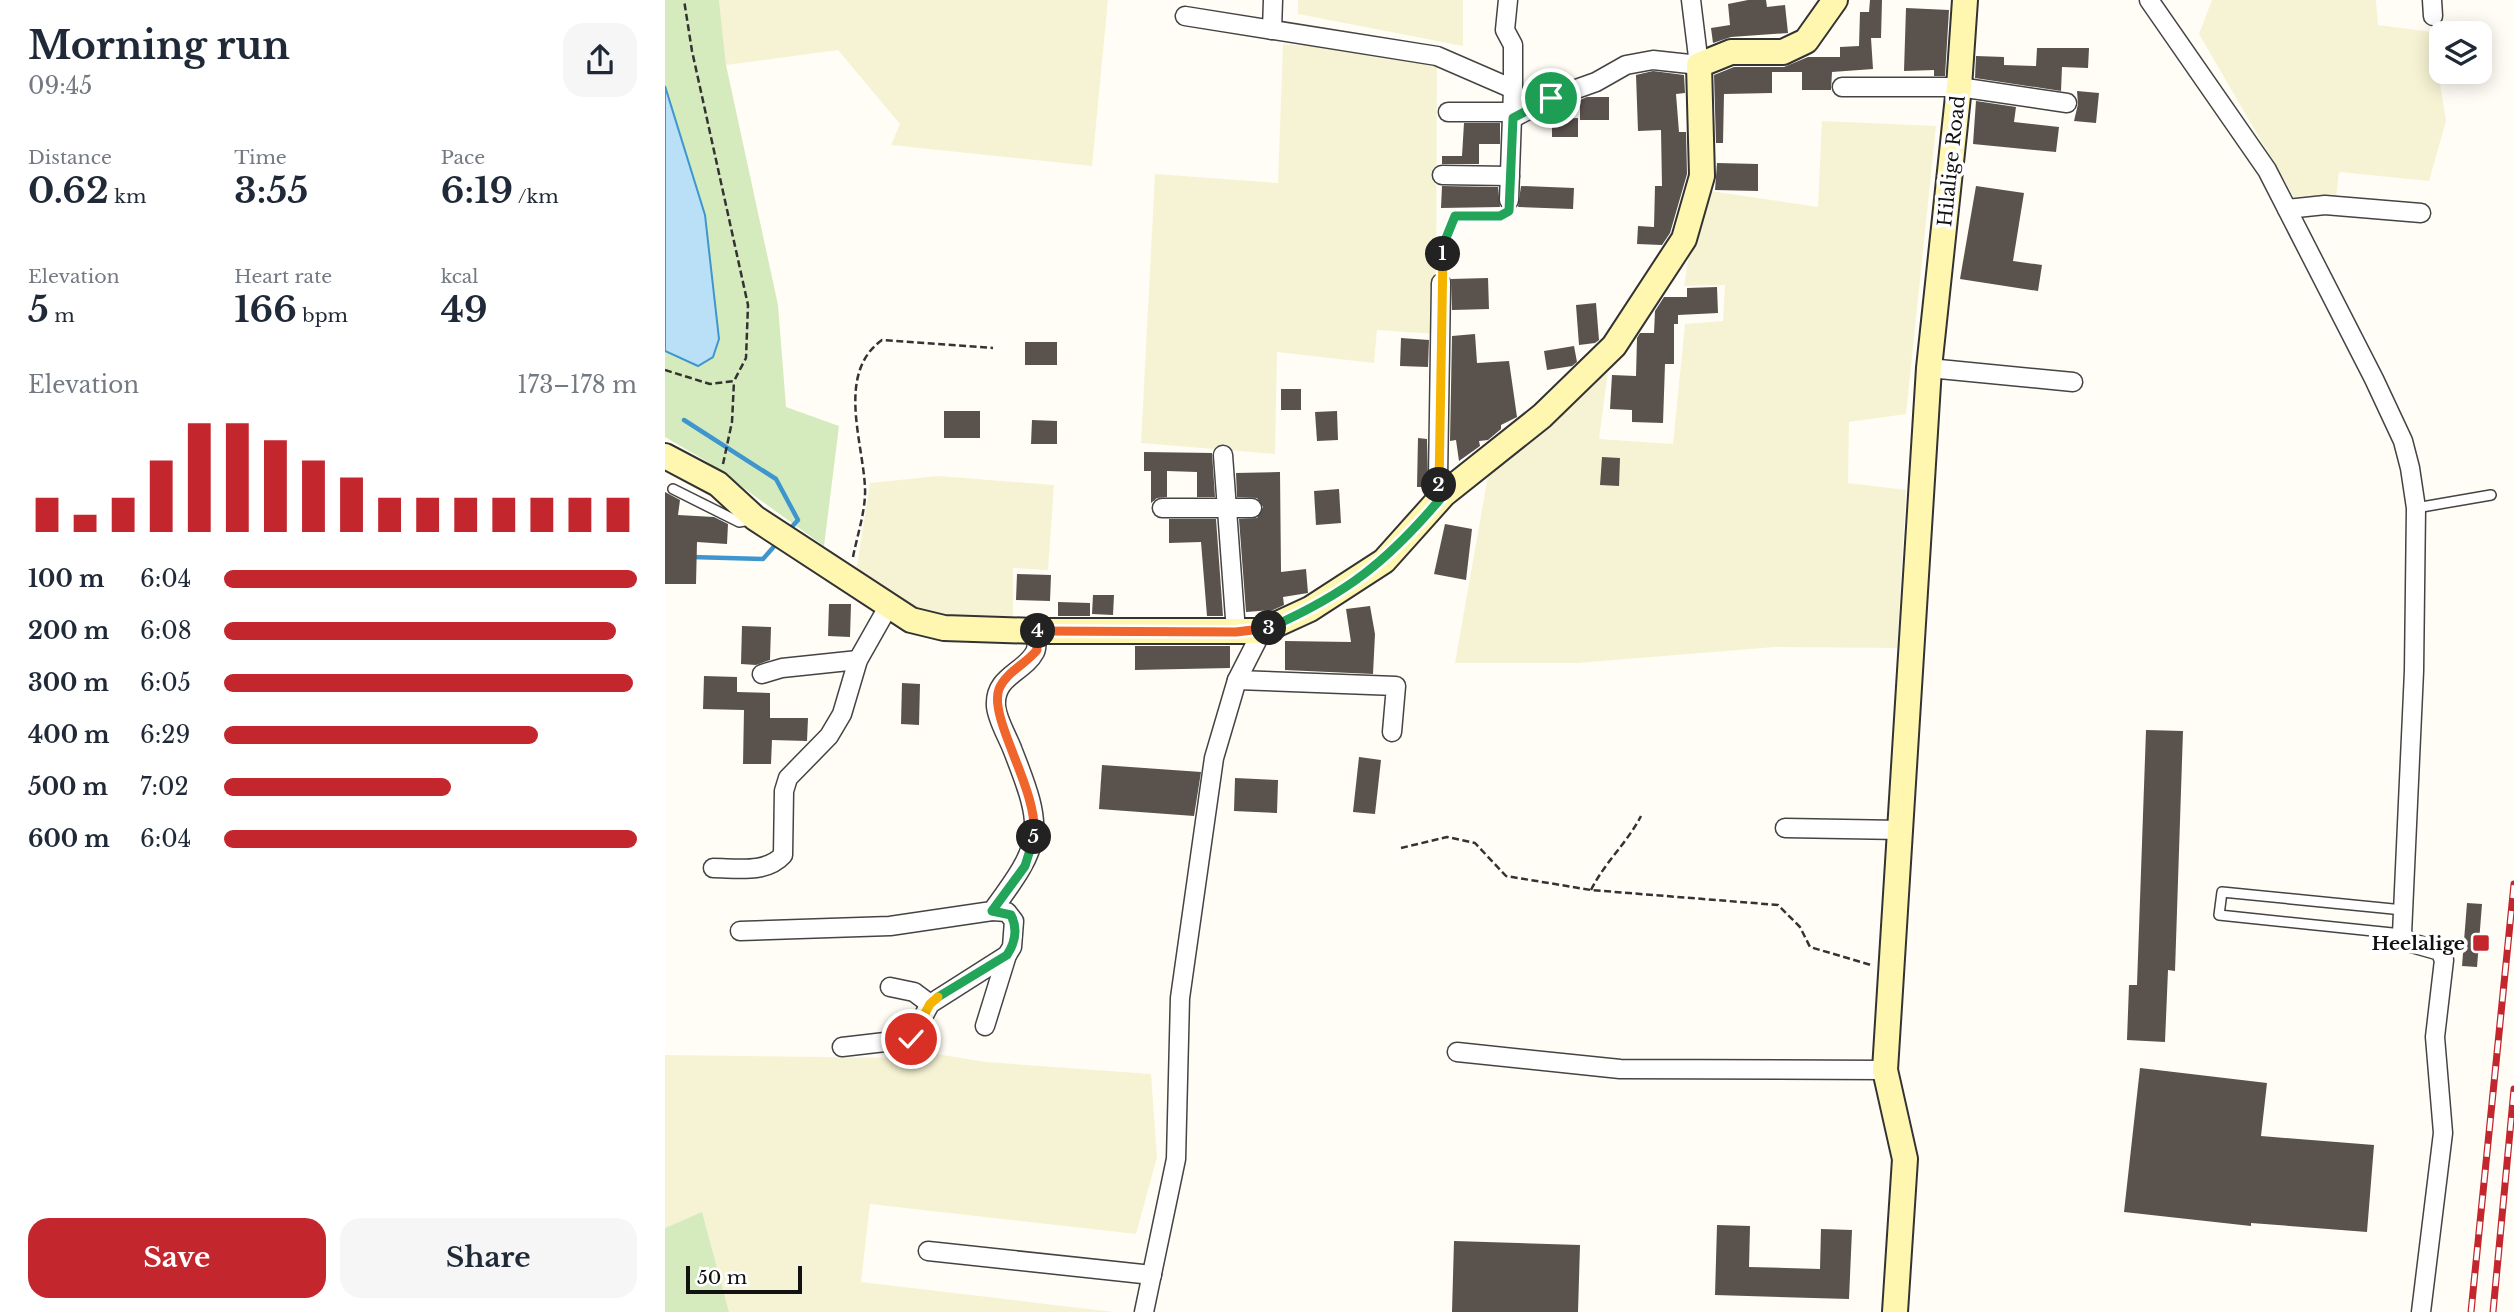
<!DOCTYPE html>
<html lang="en">
<head>
<meta charset="utf-8">
<style>
  body { margin:0; font-family:"Libre Baskerville",serif; background:#f6f6f7; color:#1f2937; height:100vh; display:flex; flex-direction:column; font-size:26px; white-space:nowrap }
  * { box-sizing:border-box; margin:0 }
  p { font-size:23px; color:#747a83 }
  .icon { flex:none; width:38px; height:38px; fill:none; stroke:currentColor; stroke-width:2; stroke-linecap:round; stroke-linejoin:round }
  .map { position:relative; flex:1; overflow:hidden }
  .details { display:flex; flex-direction:column; background:#fff; width:665px }
  .details>* { flex:none }
  .fabs { position:absolute; left:1764px; top:21px; display:grid; gap:14px }
  .fabs a { display:grid; place-items:center; width:63px; height:63px; border-radius:14px; background:#fff; box-shadow:0 4px 18px #0003; font-size:35px }
  .scale { position:absolute; left:21px; bottom:18px; width:116px; box-sizing:border-box; padding-left:7px; border:4px solid #111; border-top:0; font-size:19px; line-height:24px; white-space:nowrap; color:#111; -webkit-text-stroke:5px #fff; paint-order:stroke }
  .pin { position:absolute; display:grid; place-items:center; width:60px; height:60px; color:#fff; margin:-30px; border:4px solid #fff; border-radius:50%; box-shadow:0 2px 7px #0007 }
  .km { position:absolute; width:35px; height:35px; margin:-18px; border-radius:50%; background:#222; color:#fff; font-size:19px; line-height:35px; text-align:center }
  .round { display:grid; place-items:center; flex:none; width:74px; height:74px; border-radius:21px; background:#f6f6f7 }
  .head { display:flex; align-items:center; justify-content:space-between; height:119px; padding:0 28px }
  h1 { font-size:38px; font-weight:700; line-height:52px }
  .stats { display:grid; grid-template-columns:repeat(3,1fr); gap:10px; height:119px; padding:7px 28px }
  .stats div { display:grid; align-content:center }
  .stats b { font-size:35px; font-weight:700 }
  .stats small { font-size:19px; font-weight:400 }
  .stats p { font-size:19px }
  .chart { height:196px; padding:14px 28px }
  .chart p { display:flex; justify-content:space-between }
  .chart svg { width:100%; height:126px; margin-top:7px; stroke:#c4262e; stroke-width:6 }
  .button { display:flex; gap:14px; margin-top:auto; padding:14px 28px }
  .button a { flex:1; height:80px; border-radius:21px; background:#c4262e; color:#fff; font-size:28px; font-weight:700; line-height:80px; text-align:center }
  .button a+a { background:#f6f6f7; color:#1f2937 }
  ul { padding:0 28px; list-style:none; font-size:23px }
  li { display:grid; grid-template-columns:112px 84px 1fr; align-items:center; height:52px }
  li i { height:18px; border-radius:9px; background:#c4262e }
  main { display:flex; flex:1; min-height:0 }
  .map>svg:first-child { display:block }
</style>
</head>
<body>
<main>
<section class="details">
<div class="head"><div><h1>Morning run</h1><p>09:45</p></div><a class="round"><svg class="icon" aria-label="share" viewBox="0 0 24 24"><path d="M12 15V3M7 8l5-5 5 5M5 13v7h14v-7"/></svg></a></div>
<div class="stats">
<div><p>Distance</p><b>0.62<small> km</small></b></div>
<div><p>Time</p><b>3:55</b></div>
<div><p>Pace</p><b>6:19<small> /km</small></b></div>
</div>
<div class="stats">
<div><p>Elevation</p><b>5<small> m</small></b></div>
<div><p>Heart rate</p><b>166<small> bpm</small></b></div>
<div><p>kcal</p><b>49</b></div>
</div>
<div class="chart"><p><span>Elevation</span>173–178 m</p>
<svg viewBox="0 0 160 44" preserveAspectRatio="none"><path d="M5 44V32M15 44V38M25 44V32M35 44V19M45 44V6M55 44V6M65 44V12M75 44V19M85 44V25M95 44V32M105 44V32M115 44V32M125 44V32M135 44V32M145 44V32M155 44V32"/></svg>
</div>
<ul>
<li><b>100 m</b>6:04<i style="width:100%"></i></li>
<li><b>200 m</b>6:08<i style="width:95%"></i></li>
<li><b>300 m</b>6:05<i style="width:99%"></i></li>
<li><b>400 m</b>6:29<i style="width:76%"></i></li>
<li><b>500 m</b>7:02<i style="width:55%"></i></li>
<li><b>600 m</b>6:04<i style="width:100%"></i></li>
</ul>
<div class="button"><a>Save</a><a>Share</a></div>
</section>
<div class="map">
<svg width="1849" height="1312" viewBox="0 0 1849 1312">
  <rect width="100%" height="100%" fill="#fffdf5"/>
  <g fill="#f6f3d4">
    <path d="M 54,0 L 443,0 L 427,166 L 226,145 L 235,124 L 173,50 L 61,65 Z"/>
    <path d="M 633,0 L 798,0 L 798,46 L 633,14 Z"/>
    <path d="M 1547,0 L 1711,0 L 1713,25 L 1767,32 L 1781,121 L 1764,181 L 1674,172 L 1671,197 L 1630,199 L 1534,34 Z"/>
    <path d="M 618,44 L 772,56 L 771,334 L 712,330 L 709,363 L 612,352 L 610,454 L 476,443 L 490,174 L 613,183 Z"/>
    <path d="M 1157,121 L 1271,126 L 1241,414 L 1184,422 L 1183,483 L 1241,490 L 1232,648 L 1110,647 L 912,663 L 790,663 L 824,470 L 943,371 L 934,439 L 1008,444 L 1020,324 L 1058,321 L 1060,285 L 1019,286 L 1025,248 L 1045,191 L 1153,207 Z"/>
    <path d="M 273,476 L 389,485 L 383,570 L 348,568 L 348,624 L 257,615 L 191,572 L 205,483 Z"/>
    <path d="M 241,1049 L 321,1062 L 486,1074 L 492,1157 L 471,1234 L 205,1204 L 196,1282 L 449,1312 L 64,1312 L 37,1213 L 0,1228 L 0,1055 L 240,1058 Z"/>
  </g>
  <g fill="#d5ebbd">
    <path d="M 0,0 L 54,0 L 61,65 L 113,305 L 121,407 L 174,426 L 159,546 L 41,461 L 0,437 L 0,351 L 33,366 L 54,339 L 40,215 L 0,86 Z"/>
    <path d="M 37,1212 L 64,1312 L 0,1312 L 0,1228 Z"/>
  </g>
  <path fill="#b9e0f7" stroke="#3f96cf" stroke-width="2" d="M 0,86 L 40,215 L 54,339 L 48,357 L 33,366 L 0,351 Z"/>
  <g fill="none" stroke-linecap="round" stroke-linejoin="round">
    <g stroke="#3f96cf" stroke-width="4.5">
      <path d="M 19,420 L 111,479 L 133,520 L 122,532"/>
      <path d="M 26,557 L 98,559 L 112,543"/>
    </g>
  </g>
  <g fill="#5a524d">
    <path d="M 1083,0 L 1101,0 L 1102,7 L 1120,5 L 1123,33 L 1066,37 L 1048,43 L 1046,28 L 1065,25 L 1063,4 Z"/>
    <path d="M 1205,0 L 1217,0 L 1216,38 L 1206,38 L 1208,69 L 1167,72 L 1166,90 L 1137,90 L 1137,72 L 1107,72 L 1107,93 L 1059,94 L 1058,143 L 1051,143 L 1049,75 L 1069,67 L 1119,67 L 1143,57 L 1175,57 L 1175,47 L 1194,46 L 1195,12 L 1204,12 Z"/>
    <path d="M 1241,8 L 1284,10 L 1280,76 L 1269,76 L 1269,70 L 1239,71 Z"/>
    <path d="M 1372,48 L 1424,48 L 1423,68 L 1397,67 L 1396,91 L 1310,78 L 1311,56 L 1339,57 L 1339,65 L 1371,66 Z"/>
    <path d="M 988,71 L 1019,75 L 1020,93 L 1011,94 L 1014,132 L 1021,132 L 1022,174 L 1005,233 L 997,245 L 972,244 L 973,226 L 989,227 L 990,186 L 997,186 L 996,130 L 973,131 L 971,75 Z"/>
    <path d="M 1412,91 L 1434,93 L 1431,123 L 1409,121 L 1413,104 Z"/>
    <path d="M 922,97 L 944,97 L 944,120 L 915,120 L 915,100 Z"/>
    <path d="M 1311,101 L 1351,107 L 1349,122 L 1394,127 L 1391,152 L 1308,144 Z"/>
    <path d="M 913,118 L 913,137 L 887,137 L 887,119 Z"/>
    <path d="M 799,123 L 835,123 L 835,144 L 814,144 L 814,164 L 777,164 L 777,156 L 797,156 Z"/>
    <path d="M 1052,163 L 1093,164 L 1093,191 L 1050,190 Z"/>
    <path d="M 777,186 L 833,187 L 835,207 L 776,208 Z"/>
    <path d="M 856,186 L 909,188 L 908,209 L 853,207 Z"/>
    <path d="M 1311,186 L 1359,193 L 1348,261 L 1377,265 L 1373,291 L 1295,279 Z"/>
    <path d="M 823,278 L 824,309 L 787,310 L 786,279 Z"/>
    <path d="M 1052,287 L 1053,313 L 1013,315 L 1013,324 L 1009,324 L 1009,364 L 1000,364 L 998,423 L 967,422 L 967,410 L 945,409 L 947,375 L 971,376 L 972,338 L 975,333 L 989,333 L 990,311 L 999,297 L 1022,297 L 1022,288 Z"/>
    <path d="M 931,303 L 934,340 L 930,343 L 914,345 L 911,305 Z"/>
    <path d="M 810,334 L 812,363 L 844,361 L 852,417 L 836,425 L 836,429 L 823,440 L 814,441 L 815,446 L 794,461 L 791,440 L 785,441 L 787,336 Z"/>
    <path d="M 736,338 L 764,340 L 763,367 L 735,366 Z"/>
    <rect x="360" y="342" width="32" height="23"/>
    <path d="M 909,346 L 912,362 L 907,366 L 882,370 L 879,351 Z"/>
    <rect x="616" y="389" width="20" height="21"/>
    <rect x="279" y="411" width="36" height="27"/>
    <path d="M 672,411 L 673,440 L 652,441 L 650,412 Z"/>
    <path d="M 367,420 L 392,421 L 392,444 L 366,444 Z"/>
    <path d="M 753,438 L 762,439 L 763,487 L 752,487 Z"/>
    <path d="M 479,452 L 547,453 L 550,497 L 532,497 L 532,472 L 502,471 L 502,497 L 492,498 L 486,503 L 486,471 L 479,471 Z"/>
    <path d="M 937,457 L 955,458 L 954,486 L 935,485 Z"/>
    <path d="M 615,472 L 616,572 L 641,569 L 643,593 L 618,597 L 619,605 L 608,610 L 581,612 L 574,519 L 592,518 L 598,507 L 592,498 L 572,497 L 571,473 Z"/>
    <path d="M 674,489 L 676,523 L 651,525 L 649,491 Z"/>
    <path d="M 0,492 L 15,500 L 13,515 L 49,517 L 63,524 L 62,544 L 32,542 L 31,584 L 0,584 Z"/>
    <path d="M 504,519 L 551,519 L 558,616 L 542,616 L 536,542 L 504,543 Z"/>
    <path d="M 780,524 L 807,529 L 801,580 L 769,574 Z"/>
    <path d="M 352,574 L 386,575 L 385,601 L 351,600 Z"/>
    <path d="M 428,595 L 449,595 L 448,615 L 427,614 Z"/>
    <path d="M 393,602 L 425,603 L 425,616 L 393,616 Z"/>
    <path d="M 164,604 L 186,604 L 185,637 L 163,636 Z"/>
    <path d="M 705,606 L 710,634 L 708,674 L 620,670 L 620,641 L 686,642 L 681,609 Z"/>
    <path d="M 77,626 L 106,627 L 105,660 L 91,665 L 76,664 Z"/>
    <path d="M 470,646 L 565,646 L 565,668 L 470,670 Z"/>
    <path d="M 39,676 L 72,677 L 72,692 L 105,693 L 105,718 L 143,718 L 142,741 L 107,740 L 106,764 L 78,764 L 79,710 L 38,709 Z"/>
    <path d="M 237,683 L 255,684 L 254,725 L 236,724 Z"/>
    <path d="M 1481,730 L 1518,731 L 1510,971 L 1503,970 L 1500,1042 L 1462,1040 L 1464,985 L 1472,985 Z"/>
    <path d="M 694,757 L 716,760 L 710,814 L 688,812 Z"/>
    <path d="M 437,765 L 536,772 L 529,816 L 434,809 Z"/>
    <path d="M 570,778 L 613,780 L 612,813 L 569,811 Z"/>
    <path d="M 1802,903 L 1817,904 L 1812,967 L 1797,966 Z"/>
    <path d="M 1475,1068 L 1602,1083 L 1596,1136 L 1709,1145 L 1702,1232 L 1586,1223 L 1586,1226 L 1459,1212 Z"/>
    <path d="M 1052,1225 L 1085,1226 L 1084,1267 L 1155,1269 L 1156,1229 L 1187,1230 L 1184,1299 L 1050,1295 Z"/>
    <path d="M 789,1241 L 915,1245 L 913,1312 L 787,1312 Z"/>
  </g>
  <g fill="none" stroke-linecap="round" stroke-linejoin="round">
    <g stroke="#444" stroke-width="12">
      <g id="lane">
        <path d="M 8,489 L 74,522 L 85,520"/>
        <path d="M 1751,508 L 1826,495"/>
        <path d="M 1737,934 L 1554,915 L 1557,892 L 1738,910"/>
      </g>
    </g>
    <g stroke="#444" stroke-width="21">
      <g id="street">
        <path d="M 843,0 L 840,30 L 848,45 L 848,89 L 844,200"/>
        <path d="M 1484,0 L 1602,170 L 1709,379 L 1738,441 L 1745,468 L 1751,508 L 1749,671 L 1737,934 L 1743,942 L 1775,951 L 1779,960 L 1770,1037 L 1778,1133 L 1756,1312"/>
        <path d="M 1767,0 L 1768,16"/>
        <path d="M 520,16 L 772,56 L 848,89"/>
        <path d="M 607,30 L 608,0"/>
        <path d="M 1177,87 L 1294,87 L 1402,103"/>
        <path d="M 783,112 L 848,112"/>
        <path d="M 848,118 L 886,98 L 931,82 L 961,65 L 988,60 L 1034,65 L 1026,0"/>
        <path d="M 777,175 L 845,176"/>
        <path d="M 1622,209 L 1660,205 L 1756,213"/>
        <path d="M 776,283 L 773,479 L 776,498"/>
        <path d="M 1264,368 L 1408,382"/>
        <path d="M 558,455 L 571,632"/>
        <path d="M 497,508 L 587,508"/>
        <path d="M 97,674 L 117,668 L 193,660"/>
        <path d="M 572,680 L 731,686 L 727,732"/>
        <path d="M 1120,828 L 1236,830"/>
        <path d="M 48,868 C 71,868 101,874 118,855 L 119,791 L 123,778 L 164,736 L 177,714 L 193,660 L 223,607"/>
        <path d="M 75,931 L 225,926 L 327,911 C 378,842 380,832 348,751 C 343,737 332,720 331,706 C 329,676 359,673 370,652 C 373,646 371,637 371,631"/>
        <path d="M 225,987 L 249,992 L 265,1004"/>
        <path d="M 320,1026 L 342,955"/>
        <path d="M 177,1047 L 246,1039 L 265,1004 L 342,955 L 347,947 L 349,921 L 342,912 L 327,911"/>
        <path d="M 792,1052 L 955,1069 L 1220,1070"/>
        <path d="M 263,1251 L 487,1275"/>
        <path d="M 479,1312 L 511,1159 L 515,998 L 549,758 L 572,680 L 597,631"/>
      </g>
    </g>
    <g stroke="#333" stroke-width="28">
      <g id="secondary">
        <path d="M 0,456 L 53,484 L 90,518 L 246,620 L 279,628 L 371,631 L 597,631 L 645,609 L 719,561 L 779,494 L 877,416 L 949,346 L 1019,239 L 1037,176 L 1034,65 L 1066,52 L 1118,52 L 1141,41 L 1170,0"/>
        <path d="M 1230,1312 L 1240,1159 L 1220,1070 L 1264,368 L 1294,87 L 1300,0"/>
      </g>
    </g>
    <g stroke="#333" stroke-width="2.5" stroke-dasharray="7 3.5" stroke-linecap="butt">
      <path d="M 778,269 L 777,248 L 790,216 L 836,216"/>
      <path d="M 0,370 L 45,384 L 69,381 L 81,358 L 83,305 L 27,51 L 19,0"/>
      <path d="M 58,464 L 67,422 L 69,381"/>
      <path d="M 188,557 C 192,536 201,510 200,488 C 198,441 171,373 217,340 L 328,348"/>
      <path d="M 736,848 L 782,837 L 810,843 L 841,876 L 926,890 L 1113,905 L 1135,927 L 1145,947 L 1206,965"/>
      <path d="M 926,890 C 940,862 962,843 976,816"/>
    </g>
    <use href="#lane" stroke="#fff" stroke-width="9"/>
    <use href="#street" stroke="#fff" stroke-width="18"/>
    <use href="#secondary" stroke="#fff6b0" stroke-width="24"/>
    <g stroke="#c4262e" stroke-width="7">
      <g id="rail">
        <path d="M 1806,1312 L 1849,884"/>
        <path d="M 1828,1312 L 1849,1089"/>
      </g>
    </g>
    <use href="#rail" stroke="#fff" stroke-width="4.5" stroke-dasharray="13" stroke-linecap="butt"/>
  </g>
  <g fill="none" stroke-linecap="round" stroke-linejoin="round">
    <g stroke="#fff" stroke-width="14">
      <path id="split-1" d="M 778,254 L 777,248 L 790,216 L 835,216 L 844,211 L 848,118 L 886,98"/>
    </g>
    <g stroke="#fff" stroke-width="14">
      <path id="split-2" d="M 774,485 L 778,254"/>
    </g>
    <g stroke="#fff" stroke-width="14">
      <path id="split-3" d="M 604,628 C 681,594 722,562 776,498 L 774,485"/>
    </g>
    <g stroke="#fff" stroke-width="14">
      <path id="split-4" d="M 373,631 L 571,632 L 604,628"/>
    </g>
    <g stroke="#fff" stroke-width="14">
      <path id="split-5" d="M 369,837 C 374,790 323,719 334,689 C 340,673 361,664 372,650 L 371,631 L 373,631"/>
    </g>
    <g stroke="#fff" stroke-width="14">
      <path id="split-6" d="M 273,997 L 342,955 C 350,943 353,929 346,915 L 327,911 L 360,866 L 369,837"/>
    </g>
    <g stroke="#fff" stroke-width="14">
      <path id="split-7" d="M 246,1039 L 265,1004 L 273,997"/>
    </g>
    <use href="#split-1" stroke="#22a559" stroke-width="9"/>
    <use href="#split-2" stroke="#f5b400" stroke-width="9"/>
    <use href="#split-3" stroke="#22a559" stroke-width="9"/>
    <use href="#split-4" stroke="#f0652b" stroke-width="9"/>
    <use href="#split-5" stroke="#f0652b" stroke-width="9"/>
    <use href="#split-6" stroke="#22a559" stroke-width="9"/>
    <use href="#split-7" stroke="#f5b400" stroke-width="9"/>
  </g>
  <rect fill="#c4262e" stroke="#fff" stroke-width="2.5" x="1807" y="934" width="18" height="18" rx="3.5"/>
  <g text-anchor="middle" stroke-width="7" stroke-linejoin="round" paint-order="stroke">
    <g font-size="19" fill="#111" stroke="#fff">
      <text transform="translate(1286 161) rotate(-84)" y="7">Hilalige Road</text>
    </g>
    <g font-size="19" font-weight="bold" fill="#111" stroke="#fff" text-anchor="end">
      <text x="1800" y="950">Heelalige</text>
    </g>
  </g>
</svg>
<div class="fabs">
<a><svg class="icon" aria-label="layers" viewBox="0 0 24 24"><path d="M12 4l9 5-9 5-9-5zM3 14l9 5 9-5"/></svg></a>
</div>
<div class="scale">50 m</div>
<div class="pin" style="left:886px;top:98px;background:#1e9e55"><svg class="icon" aria-label="arrive" viewBox="0 0 24 24"><path d="M6 21V4h12l-3 4 3 4H6"/></svg></div>
<div class="pin" style="left:246px;top:1039px;background:#d93025"><svg class="icon" aria-label="check" viewBox="0 0 24 24"><path d="M5 12l5 5 9-10"/></svg></div>
<b class="km" style="left:778px;top:254px">1</b>
<b class="km" style="left:774px;top:485px">2</b>
<b class="km" style="left:604px;top:628px">3</b>
<b class="km" style="left:373px;top:631px">4</b>
<b class="km" style="left:369px;top:837px">5</b>
</div>
</main>
</body>
</html>
